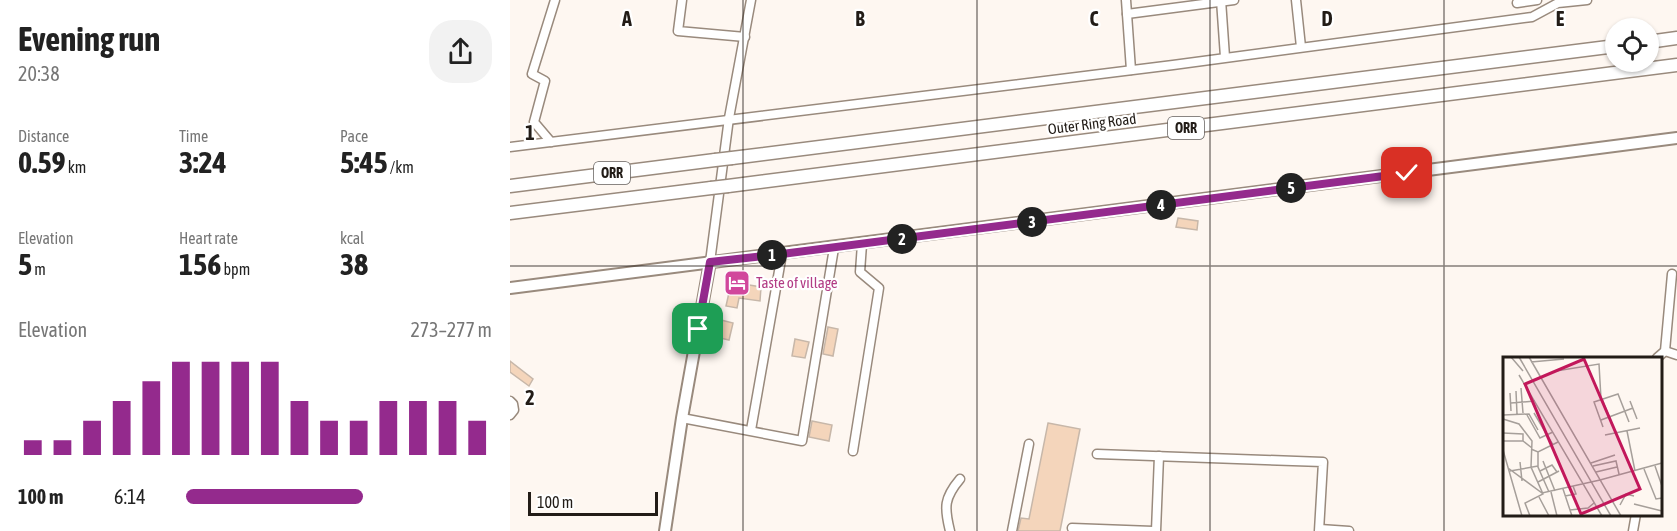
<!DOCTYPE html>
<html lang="en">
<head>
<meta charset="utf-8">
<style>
  body { margin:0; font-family:"Asap Condensed",sans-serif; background:#f2f2f2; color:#222; height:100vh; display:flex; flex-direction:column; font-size:22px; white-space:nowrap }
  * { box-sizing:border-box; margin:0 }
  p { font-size:20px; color:#767676 }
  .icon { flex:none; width:33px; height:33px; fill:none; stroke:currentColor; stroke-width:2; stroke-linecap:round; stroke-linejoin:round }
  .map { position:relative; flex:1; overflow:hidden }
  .details { display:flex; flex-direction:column; background:#fff; width:510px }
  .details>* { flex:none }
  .tools { position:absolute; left:1095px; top:18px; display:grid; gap:12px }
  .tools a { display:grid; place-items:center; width:54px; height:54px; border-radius:50%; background:#fff; box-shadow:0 2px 4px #0004; font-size:30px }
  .scale { position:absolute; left:18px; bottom:15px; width:130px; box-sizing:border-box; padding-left:6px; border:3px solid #221c17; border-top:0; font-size:16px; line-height:21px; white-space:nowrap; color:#221c17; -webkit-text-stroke:4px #fff; paint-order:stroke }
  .pin { position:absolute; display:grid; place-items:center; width:51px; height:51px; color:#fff; margin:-26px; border-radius:12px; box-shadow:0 3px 9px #0006 }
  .km { position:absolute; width:30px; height:30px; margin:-15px; border-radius:50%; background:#222; color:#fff; font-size:16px; line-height:30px; text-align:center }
  .round { display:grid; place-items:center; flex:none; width:63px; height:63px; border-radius:24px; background:#f2f2f2 }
  .overview { display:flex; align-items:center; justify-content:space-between; height:102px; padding:0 18px }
  h1 { font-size:33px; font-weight:700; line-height:45px }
  .stats { display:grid; grid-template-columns:repeat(3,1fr); gap:9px; height:102px; padding:6px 18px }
  .stats div { display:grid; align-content:center }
  .stats b { font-size:30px; font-weight:700 }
  .stats small { font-size:16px; font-weight:400 }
  .stats p { font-size:16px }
  .chart { height:168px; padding:12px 18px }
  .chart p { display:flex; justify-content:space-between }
  .chart svg { width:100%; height:108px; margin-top:6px; stroke:#942a8d; stroke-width:6 }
  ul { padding:0 18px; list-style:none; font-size:20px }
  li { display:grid; grid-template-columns:96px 72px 1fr; align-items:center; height:45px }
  li i { height:15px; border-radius:8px; background:#942a8d }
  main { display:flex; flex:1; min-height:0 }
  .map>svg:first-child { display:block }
</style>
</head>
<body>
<main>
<section class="details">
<div class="overview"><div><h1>Evening run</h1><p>20:38</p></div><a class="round"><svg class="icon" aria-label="share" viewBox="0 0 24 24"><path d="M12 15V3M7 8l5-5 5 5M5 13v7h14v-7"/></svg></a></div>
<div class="stats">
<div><p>Distance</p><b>0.59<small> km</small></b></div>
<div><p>Time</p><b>3:24</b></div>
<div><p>Pace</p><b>5:45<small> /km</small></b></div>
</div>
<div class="stats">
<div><p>Elevation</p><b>5<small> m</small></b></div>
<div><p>Heart rate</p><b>156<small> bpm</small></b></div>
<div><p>kcal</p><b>38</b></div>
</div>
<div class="chart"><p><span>Elevation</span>273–277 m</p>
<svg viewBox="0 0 160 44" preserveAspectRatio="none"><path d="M5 44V38M15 44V38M25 44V30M35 44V22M45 44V14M55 44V6M65 44V6M75 44V6M85 44V6M95 44V22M105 44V30M115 44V30M125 44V22M135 44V22M145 44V22M155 44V30"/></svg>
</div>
<ul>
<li><b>100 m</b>6:14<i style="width:58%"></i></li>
</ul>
</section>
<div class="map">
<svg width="1167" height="531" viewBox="0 0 1167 531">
  <rect width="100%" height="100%" fill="#fef7f1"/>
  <g fill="#f4d5bb" stroke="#c7b7a9" stroke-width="1.5">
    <path d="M 668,218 L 688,221 L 687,230 L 666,227 Z"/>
    <path d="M 223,275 L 234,278 L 233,284 L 251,287 L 250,301 L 229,298 L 227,308 L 216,306 Z"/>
    <path d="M 211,320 L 223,323 L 219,340 L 206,337 Z"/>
    <path d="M 318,327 L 328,329 L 323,356 L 313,354 Z"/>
    <path d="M 285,339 L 299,342 L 295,358 L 282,356 Z"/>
    <path d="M 0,361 L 23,379 L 19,386 L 0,372 Z"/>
    <path d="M 302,421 L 322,425 L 319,441 L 299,437 Z"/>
    <path d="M 538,423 L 570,429 L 550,531 L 508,531 L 511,518 L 519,519 Z"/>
  </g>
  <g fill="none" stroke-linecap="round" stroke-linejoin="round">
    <g stroke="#998a7d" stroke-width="11">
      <g id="minor">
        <path d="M 172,0 L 168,31 L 235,37"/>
        <path d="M 616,0 L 621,70"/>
        <path d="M 711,0 L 715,57"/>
        <path d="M 786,0 L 791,47"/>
        <path d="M 1007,3 L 1027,0"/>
        <path d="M 617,14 L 724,0"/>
        <path d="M 41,142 L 24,122 L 35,81 L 22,74 L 45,0"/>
        <path d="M 0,147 L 663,65 L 1022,17 L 1048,3 L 1077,0"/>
        <path d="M 200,262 L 219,118 L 241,0"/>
        <path d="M 1155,351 L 1167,355"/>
        <path d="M 1147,358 L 1155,351 L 1162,274"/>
        <path d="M 0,401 L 3,404 L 4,410 L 0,415"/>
        <path d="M 172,418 L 292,441 L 324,248"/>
        <path d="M 241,430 L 272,254"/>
        <path d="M 343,451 L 369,288 L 350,272 L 352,244"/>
        <path d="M 587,454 L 813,462 L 809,531"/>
        <path d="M 562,528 L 643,531"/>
        <path d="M 810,529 L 839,531"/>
        <path d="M 440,531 C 434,507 434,498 450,479"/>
        <path d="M 502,531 L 519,444"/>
        <path d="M 646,531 L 649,456"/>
        <path d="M 1123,531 L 1126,514"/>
      </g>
    </g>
    <g stroke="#998a7d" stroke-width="14">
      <g id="major">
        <path d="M 0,288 L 1167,138"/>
        <path d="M 155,531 L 172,418 L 200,262"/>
      </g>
    </g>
    <g stroke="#998a7d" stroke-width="15">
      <g id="highway">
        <path d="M 1138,42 L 1167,38"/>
        <path d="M 222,158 L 1106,46"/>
        <path d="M 0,186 L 205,160"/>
        <path d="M 218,186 L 1167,65"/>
        <path d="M 0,213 L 201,188"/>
      </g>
    </g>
    <use href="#minor" stroke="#fff" stroke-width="8"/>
    <use href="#major" stroke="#fff" stroke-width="10"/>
    <use href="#highway" stroke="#fff" stroke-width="12"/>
    <g stroke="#998a7d" stroke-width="15" stroke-linecap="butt">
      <g id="highway-bridge">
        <path d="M 205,160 L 222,158"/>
        <path d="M 201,188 L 218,186"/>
      </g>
    </g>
    <use href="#highway-bridge" stroke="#fff" stroke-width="12"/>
  </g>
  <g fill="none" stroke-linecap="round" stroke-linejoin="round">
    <g stroke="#fff" stroke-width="12">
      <path id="route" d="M 188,329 L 200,262 L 272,254 L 897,173"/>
    </g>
    <use href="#route" stroke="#942a8d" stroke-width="8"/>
  </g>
  <path fill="none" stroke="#221c17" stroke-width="1.5" stroke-opacity="0.55" d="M 233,0 L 233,531M 467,0 L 467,531M 700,0 L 700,531M 934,0 L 934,531M 0,266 L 1167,266"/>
  <defs>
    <g id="hotel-square" transform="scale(1.35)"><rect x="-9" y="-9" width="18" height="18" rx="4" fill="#d1479c" stroke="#fff"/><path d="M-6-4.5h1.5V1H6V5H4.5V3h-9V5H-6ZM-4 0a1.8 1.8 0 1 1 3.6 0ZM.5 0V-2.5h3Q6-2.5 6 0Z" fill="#fff"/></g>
  </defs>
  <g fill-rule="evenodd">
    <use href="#hotel-square" x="227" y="283"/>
  </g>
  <g text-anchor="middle" stroke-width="4.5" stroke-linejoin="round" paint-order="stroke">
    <g fill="#fff" stroke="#64605d" stroke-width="1.5">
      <rect x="658" y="117" width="36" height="22" rx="4.5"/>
      <rect x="84" y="162" width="36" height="22" rx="4.5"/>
    </g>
    <g font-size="14" font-weight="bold" fill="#221c17">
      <text x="676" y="133">ORR</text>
      <text x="102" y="178">ORR</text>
    </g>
    <g font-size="15" fill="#221c17" stroke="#fff">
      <text transform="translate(582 124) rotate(-7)" y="5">Outer Ring Road</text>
    </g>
    <g font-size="15" fill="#b23c85" stroke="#fff" text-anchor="start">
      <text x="246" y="288">Taste of village</text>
    </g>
  </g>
  <g transform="translate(993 357)">
    <rect width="159" height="159" fill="#fef7f1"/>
    <path fill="none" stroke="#a69f9a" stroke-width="1.5" d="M 8,0 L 20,14M 16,0 L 108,159M 26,0 L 118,159M 28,5 L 61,2M 53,14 L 96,7 L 98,42M 16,18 L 99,159M 18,31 L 20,56M 13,34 L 14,57M 7,36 L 8,54M 99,42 L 110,69M 127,44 L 134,62M 8,46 L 32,44M 31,56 L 50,88M 0,58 L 26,57 L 35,73M 24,58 L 37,81 L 50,75M 0,62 L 16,67 L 29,84 L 28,110 L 40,137 L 22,146 L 27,159M 98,63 L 130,51M 100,70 L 91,45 L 115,37 L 126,65M 124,74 L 132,114M 0,76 L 20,77 L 20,84M 102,78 L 137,71M 0,84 L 20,84 L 29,91M 28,92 L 35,95 L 55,85M 0,93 L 19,159M 35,95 L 35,110 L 46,135M 40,104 L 52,134M 17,105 L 19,124M 88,106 L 112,98M 90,109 L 113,104 L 116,117M 152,109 L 159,129M 5,111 L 39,136 L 97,123M 141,112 L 153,142 L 159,141M 7,114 L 35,109M 37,114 L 49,108 L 54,115M 93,115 L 114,110M 97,123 L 159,106M 35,125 L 56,114M 60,132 L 69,159M 48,135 L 54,159M 62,139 L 73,137 L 70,129M 36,140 L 46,159M 131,147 L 159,154M 117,148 L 123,137 L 131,139M 67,153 L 85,151 L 91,146"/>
    <path fill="#c2185b" fill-opacity="0.15" stroke="#c2185b" stroke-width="3" d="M 81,2 L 137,132 L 78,157 L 22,27 Z"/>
    <rect width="159" height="159" fill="none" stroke="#221c17" stroke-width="3"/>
  </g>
  <g font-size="20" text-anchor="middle" font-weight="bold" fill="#221c17" stroke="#fff" stroke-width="4.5" stroke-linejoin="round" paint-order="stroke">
    <text x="117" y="26">A</text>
    <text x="350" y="26">B</text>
    <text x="584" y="26">C</text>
    <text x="817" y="26">D</text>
    <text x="1050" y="26">E</text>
    <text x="20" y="140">1</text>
    <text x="20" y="405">2</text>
  </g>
</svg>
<div class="tools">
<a><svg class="icon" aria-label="locate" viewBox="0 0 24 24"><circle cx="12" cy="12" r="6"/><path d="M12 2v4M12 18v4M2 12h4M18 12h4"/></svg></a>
</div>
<div class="scale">100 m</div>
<div class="pin" style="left:188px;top:329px;background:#1e9e55"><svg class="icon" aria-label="arrive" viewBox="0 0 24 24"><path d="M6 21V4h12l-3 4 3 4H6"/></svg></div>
<div class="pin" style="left:897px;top:173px;background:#d93025"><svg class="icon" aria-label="check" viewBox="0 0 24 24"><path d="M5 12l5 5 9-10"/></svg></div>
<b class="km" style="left:262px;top:255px">1</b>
<b class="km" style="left:392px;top:239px">2</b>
<b class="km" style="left:522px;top:222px">3</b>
<b class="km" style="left:651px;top:205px">4</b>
<b class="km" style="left:781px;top:188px">5</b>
</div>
</main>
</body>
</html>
